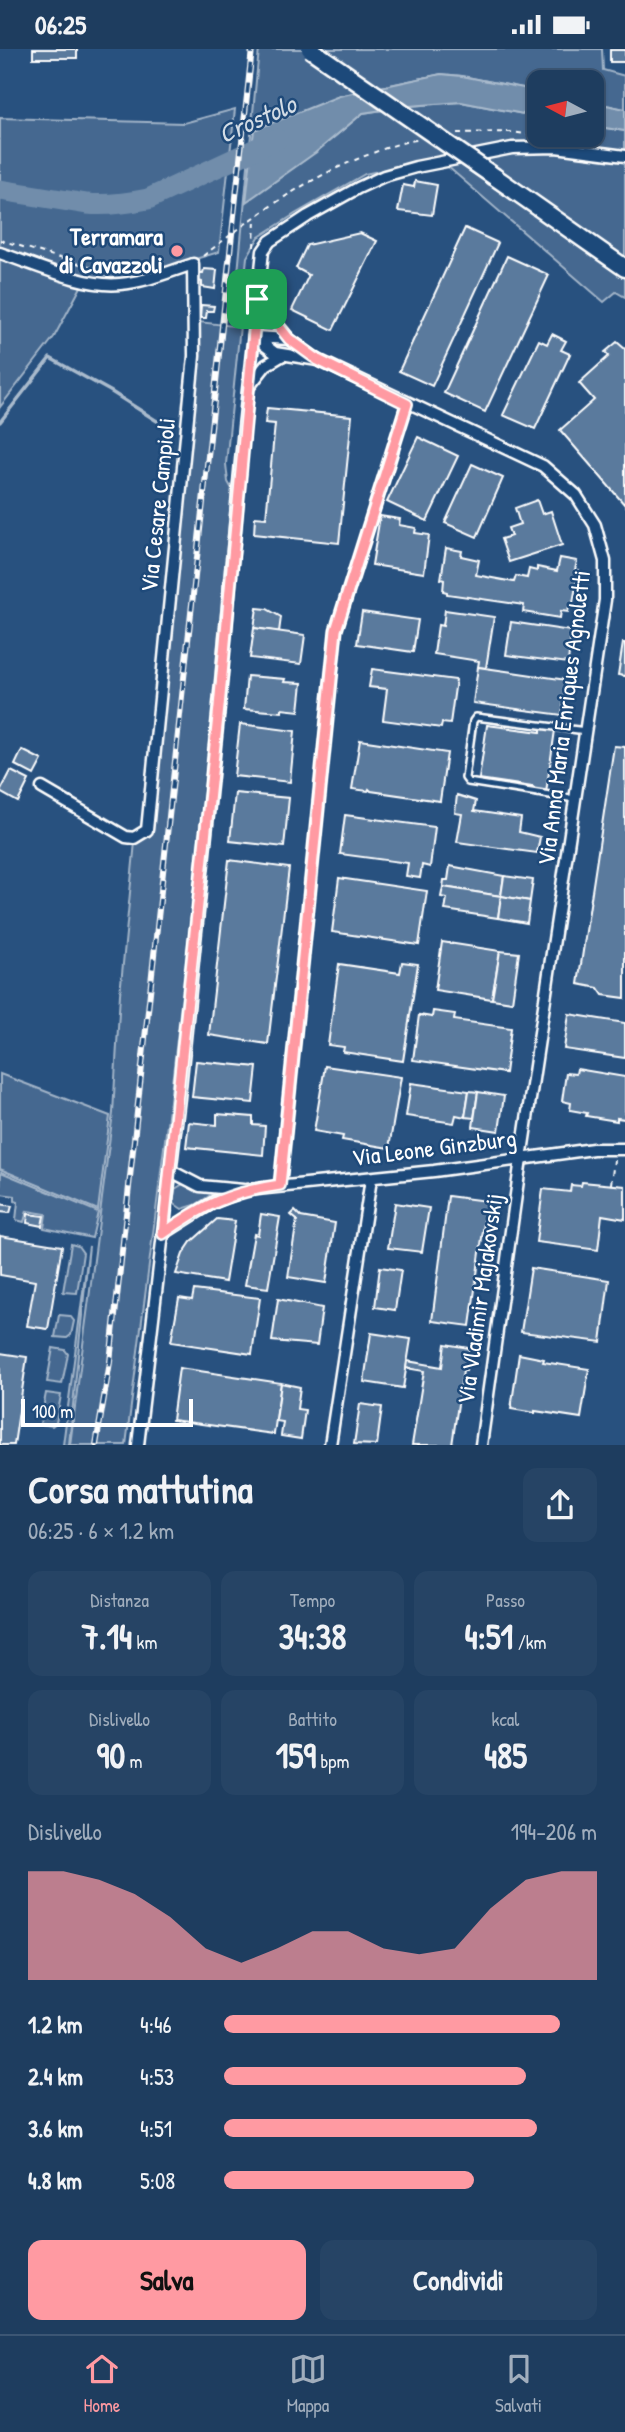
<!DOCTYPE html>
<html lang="it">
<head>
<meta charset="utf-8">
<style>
  body { margin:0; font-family:"Patrick Hand",sans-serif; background:#264465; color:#f1f3f6; height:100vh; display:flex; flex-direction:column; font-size:26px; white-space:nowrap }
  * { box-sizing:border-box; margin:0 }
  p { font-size:23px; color:#a1aebd }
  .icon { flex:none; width:38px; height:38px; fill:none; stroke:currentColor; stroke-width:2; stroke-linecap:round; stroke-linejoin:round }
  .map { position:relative; height:1396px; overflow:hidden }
  .drawer { display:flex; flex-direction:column; background:#1e3d5f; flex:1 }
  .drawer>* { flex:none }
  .needle { width:46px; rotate:277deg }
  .fabs { position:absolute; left:527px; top:21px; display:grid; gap:14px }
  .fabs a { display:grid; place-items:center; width:77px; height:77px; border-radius:14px; background:#1e3d5f; box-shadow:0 2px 5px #0004,0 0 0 2px #3c5674; font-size:35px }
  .scale { position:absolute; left:21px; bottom:18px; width:172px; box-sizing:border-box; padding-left:7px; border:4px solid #fff; border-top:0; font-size:19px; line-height:24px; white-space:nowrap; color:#fff; -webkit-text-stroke:5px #1f4a7a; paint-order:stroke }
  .pin { position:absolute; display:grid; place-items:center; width:60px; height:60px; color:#fff; margin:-30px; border-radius:14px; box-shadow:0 4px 10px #0006 }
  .round { display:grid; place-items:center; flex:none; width:74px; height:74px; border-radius:14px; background:#264465 }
  .summary { display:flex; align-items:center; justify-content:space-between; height:119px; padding:0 28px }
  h1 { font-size:38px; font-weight:700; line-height:52px }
  .stats { display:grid; grid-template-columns:repeat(3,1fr); gap:10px; height:119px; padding:7px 28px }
  .stats div { display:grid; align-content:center; border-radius:14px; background:#264465; text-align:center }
  .stats b { font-size:35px; font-weight:700 }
  .stats small { font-size:19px; font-weight:400 }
  .stats p { font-size:19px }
  .chart { height:196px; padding:14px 28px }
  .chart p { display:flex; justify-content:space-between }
  .chart svg { width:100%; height:126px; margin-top:7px; fill:#ff9aa2; opacity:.7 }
  .primary-button { display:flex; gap:14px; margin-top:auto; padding:14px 28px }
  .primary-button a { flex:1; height:80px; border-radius:14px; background:#ff9aa2; color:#111; font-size:28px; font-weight:700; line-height:80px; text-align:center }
  .primary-button a+a { background:#264465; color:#f1f3f6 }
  ul { padding:0 28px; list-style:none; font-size:23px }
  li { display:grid; grid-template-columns:112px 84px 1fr; align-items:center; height:52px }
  li i { height:18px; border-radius:9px; background:#ff9aa2 }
  .status { display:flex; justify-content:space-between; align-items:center; height:49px; padding:0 35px; background:#1e3d5f; direction:ltr }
  .status svg { height:19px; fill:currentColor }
  .dock { display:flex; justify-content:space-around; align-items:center; height:98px; border-top:2px solid #3c5674; background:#1e3d5f; font-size:19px; color:#a1aebd }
  .dock a { display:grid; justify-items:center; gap:4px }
  .dock .current { color:#ff9aa2 }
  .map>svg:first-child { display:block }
</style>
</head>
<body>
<div class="status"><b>06:25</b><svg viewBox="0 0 49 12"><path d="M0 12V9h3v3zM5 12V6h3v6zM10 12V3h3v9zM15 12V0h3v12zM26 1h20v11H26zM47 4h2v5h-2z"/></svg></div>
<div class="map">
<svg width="625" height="1396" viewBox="0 0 625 1396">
  <rect width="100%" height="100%" fill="#28517f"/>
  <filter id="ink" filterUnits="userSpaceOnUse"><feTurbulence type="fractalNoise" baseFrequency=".0143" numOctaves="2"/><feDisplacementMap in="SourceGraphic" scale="14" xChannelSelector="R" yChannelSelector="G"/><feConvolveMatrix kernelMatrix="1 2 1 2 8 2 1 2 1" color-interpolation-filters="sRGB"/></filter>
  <g filter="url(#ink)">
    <g fill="#446890" stroke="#a2b4c8" stroke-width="2">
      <path d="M 259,0 L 602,0 L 603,21 L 625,27 L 625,60 L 592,53 L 592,33 L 539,33 L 539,42 L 462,27 L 441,25 L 339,47 L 315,104 L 363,64 L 409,57 L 461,53 L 539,68 L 539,86 L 592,86 L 592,77 L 625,82 L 625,102 L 511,93 L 365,125 L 295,165 L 259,188 L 247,208 L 226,415 L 228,433 L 232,440 L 202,770 L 171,1044 L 126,1396 L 70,1396 L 113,1064 L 120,945 L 135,793 L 149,782 L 199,273 L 233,277 Z"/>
      <path d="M 235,60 L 219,203 L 128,230 L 90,231 L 0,201 L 0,69 L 184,74 Z"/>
      <path d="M 514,103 L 563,103 L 625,112 L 625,213 L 481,109 Z"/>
      <path d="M 458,114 L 625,228 L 625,248 L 616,243 L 604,253 L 447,117 Z"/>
      <path d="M 0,207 L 82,236 L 54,288 L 0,358 Z"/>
      <path d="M 0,1025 L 110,1067 L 98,1161 L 0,1120 Z"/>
      <path d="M 1,1123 L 98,1163 L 92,1189 L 44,1179 L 46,1165 L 27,1162 L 24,1173 L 16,1171 L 18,1153 L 15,1152 L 15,1147 L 0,1145 Z"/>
      <path d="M 183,1135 L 214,1144 L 195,1156 L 182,1160 L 173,1154 L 175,1140 Z"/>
      <path d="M 71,1195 L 78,1197 L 83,1204 L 77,1244 L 63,1243 Z"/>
      <path d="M 89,1197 L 69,1396 L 63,1396 Z"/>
      <path d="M 59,1266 L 70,1267 L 74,1272 L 71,1286 L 67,1289 L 55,1288 Z"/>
      <path d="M 53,1299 L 65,1301 L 68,1305 L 62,1335 L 47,1333 Z"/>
      <path d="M 46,1344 L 61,1346 L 56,1374 L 52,1377 L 40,1375 Z"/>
    </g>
    <g fill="#718dab" stroke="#aabbcd" stroke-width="2">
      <path d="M 441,25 L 462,27 L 539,42 L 539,68 L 461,53 L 409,57 L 363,64 L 315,104 L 246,153 L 254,81 L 339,47 Z"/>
      <path d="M 592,53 L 625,60 L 625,82 L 592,77 Z"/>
    </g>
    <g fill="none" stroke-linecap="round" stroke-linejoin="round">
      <path stroke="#aabbcd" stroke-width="3.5" d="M 0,373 L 50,309 L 110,342 L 157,372"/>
      <path stroke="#718dab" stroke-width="21" d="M 0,141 L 87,155 C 108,157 128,154 148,150 L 277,90"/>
    </g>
    <g fill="#5a7a9d" stroke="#fff" stroke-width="2">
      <rect x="33" y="0" width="44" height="9"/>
      <rect x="610" y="1" width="15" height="12"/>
      <path d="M 415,132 L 437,136 L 432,166 L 398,162 L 403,136 L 414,138 Z"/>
      <path d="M 465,179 L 498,194 L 432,337 L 399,322 Z"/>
      <path d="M 360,184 L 377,192 L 333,281 L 292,261 L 309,226 L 296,219 L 307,196 Z"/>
      <path d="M 507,207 L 549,226 L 485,363 L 444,344 Z"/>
      <path d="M 204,220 L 217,221 L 215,240 L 202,238 L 202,233 L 199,232 L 200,224 L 203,224 Z"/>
      <path d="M 201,256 L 214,257 L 213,262 L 207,262 L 206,269 L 200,269 Z"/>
      <path d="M 552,285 L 566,292 L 561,301 L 570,305 L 535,380 L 503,366 L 539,291 L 547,295 Z"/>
      <path d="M 617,293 L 625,300 L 625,456 L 560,381 L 594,351 L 579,334 L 609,307 L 605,303 Z"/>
      <path d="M 267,359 L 352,367 L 339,494 L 254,485 L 255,468 L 266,469 L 275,375 L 265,374 Z"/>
      <path d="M 418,388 L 458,407 L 427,472 L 387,453 Z"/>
      <path d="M 472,415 L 503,429 L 477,488 L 445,474 Z"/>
      <path d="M 537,451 L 542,465 L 551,462 L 562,496 L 509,513 L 501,490 L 511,487 L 508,479 L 520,475 L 515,459 Z"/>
      <path d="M 380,467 L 400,470 L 399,476 L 416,479 L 415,484 L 429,486 L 424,524 L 372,516 Z"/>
      <path d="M 446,499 L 462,502 L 461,507 L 479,511 L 476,526 L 514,533 L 516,527 L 527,529 L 529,520 L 537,522 L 537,518 L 557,522 L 560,509 L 577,512 L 575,521 L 579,521 L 572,559 L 569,558 L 568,563 L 561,562 L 560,569 L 523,563 L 524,556 L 447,545 L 447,543 L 443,542 L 444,531 L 441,530 Z"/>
      <path d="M 257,559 L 267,560 L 281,568 L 279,583 L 254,579 Z"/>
      <path d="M 445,561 L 494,568 L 486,619 L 478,618 L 479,612 L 434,605 L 438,576 L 443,577 Z"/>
      <path d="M 362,563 L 418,571 L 413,603 L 357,595 Z"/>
      <path d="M 511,573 L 571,582 L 568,614 L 506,606 Z"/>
      <path d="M 254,579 L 305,586 L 301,615 L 250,609 Z"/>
      <path d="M 623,594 L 625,594 L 625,627 L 618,626 Z"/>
      <path d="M 478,618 L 567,631 L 562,666 L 473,654 Z"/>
      <path d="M 372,620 L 456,631 L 450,675 L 442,674 L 441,679 L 383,671 L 387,640 L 369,638 Z"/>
      <path d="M 247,627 L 285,630 L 284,633 L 302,634 L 299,662 L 282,660 L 282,663 L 244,660 Z"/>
      <path d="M 240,675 L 295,682 L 290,733 L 234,727 Z"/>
      <path d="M 487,676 L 541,683 L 541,679 L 555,681 L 546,744 L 532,743 L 533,738 L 479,730 Z"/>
      <path d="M 360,691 L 447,704 L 440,752 L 371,742 L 369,740 L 368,742 L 352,740 Z"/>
      <path d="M 614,697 L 625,698 L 625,949 L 603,946 L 598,939 L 578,935 Z"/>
      <path d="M 22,701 L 42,711 L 34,726 L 15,716 Z"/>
      <path d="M 11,722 L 29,731 L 18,753 L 0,743 Z"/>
      <path d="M 235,744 L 289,749 L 284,798 L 230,792 Z"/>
      <path d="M 457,746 L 476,752 L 474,762 L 521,769 L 519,783 L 540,788 L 537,804 L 457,793 L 462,765 L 455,764 Z"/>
      <path d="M 345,766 L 435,778 L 430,818 L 422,816 L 420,829 L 406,827 L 408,814 L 340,805 Z"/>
      <path d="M 229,811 L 289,819 L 268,995 L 209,986 Z"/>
      <path d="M 450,817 L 504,827 L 501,847 L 443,838 L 444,831 L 448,831 Z"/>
      <path d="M 504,827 L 533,831 L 530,852 L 501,847 Z"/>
      <path d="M 339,829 L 427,842 L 419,896 L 332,883 Z"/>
      <path d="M 443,838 L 501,847 L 498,869 L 445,861 L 447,849 L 441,848 Z"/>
      <path d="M 501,847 L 530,852 L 527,874 L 498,869 Z"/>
      <path d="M 442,893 L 500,902 L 492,950 L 435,941 Z"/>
      <path d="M 500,902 L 519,904 L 512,953 L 492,950 Z"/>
      <path d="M 402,913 L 418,915 L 403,1012 L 343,1003 L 344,998 L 328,996 L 339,915 L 400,924 Z"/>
      <path d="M 433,962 L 455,965 L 454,971 L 511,979 L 505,1024 L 413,1011 L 419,966 L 432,968 Z"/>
      <path d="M 569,965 L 625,974 L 625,1009 L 564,1000 Z"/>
      <path d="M 196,1012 L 257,1018 L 253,1054 L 192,1048 Z"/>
      <path d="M 325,1017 L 401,1028 L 389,1099 L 342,1091 L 343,1087 L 314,1082 Z"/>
      <path d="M 577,1020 L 625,1028 L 625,1070 L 617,1069 L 617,1072 L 586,1067 L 587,1064 L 570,1061 L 571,1054 L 562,1052 L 566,1024 L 576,1025 Z"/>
      <path d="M 411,1034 L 469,1042 L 465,1068 L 456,1066 L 454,1074 L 406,1067 Z"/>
      <path d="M 469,1042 L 478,1043 L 474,1069 L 465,1068 Z"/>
      <path d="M 478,1043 L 504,1047 L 499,1082 L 473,1078 Z"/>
      <path d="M 217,1065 L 253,1068 L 253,1076 L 265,1077 L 263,1106 L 186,1098 L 189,1073 L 217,1076 Z"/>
      <path d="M 582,1133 L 625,1137 L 625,1170 L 602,1166 L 598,1201 L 536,1193 L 543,1140 L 570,1143 L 571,1136 L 581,1137 Z"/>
      <path d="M 448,1147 L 487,1152 L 470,1277 L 432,1272 Z"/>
      <path d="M 395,1154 L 429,1159 L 422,1203 L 388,1199 Z"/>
      <path d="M 0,1155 L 12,1157 L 10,1164 L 0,1163 Z"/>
      <path d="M 295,1162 L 301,1168 L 335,1174 L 326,1234 L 288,1228 L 297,1171 L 291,1166 Z"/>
      <path d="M 28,1165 L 44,1167 L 42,1177 L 27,1174 Z"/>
      <path d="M 261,1165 L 280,1168 L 268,1239 L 245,1236 L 254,1185 L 258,1186 Z"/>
      <path d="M 217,1170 L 235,1172 L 225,1233 L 176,1225 L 183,1205 L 191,1193 Z"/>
      <path d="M 0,1187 L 62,1197 L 48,1280 L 27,1277 L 35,1232 L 0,1226 Z"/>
      <path d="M 380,1218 L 401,1221 L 395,1261 L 375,1258 Z"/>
      <path d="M 531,1219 L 609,1231 L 601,1293 L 521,1283 Z"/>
      <path d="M 194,1241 L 260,1249 L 252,1305 L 171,1293 L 179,1249 L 192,1251 Z"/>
      <path d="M 278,1250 L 322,1259 L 317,1296 L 272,1292 Z"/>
      <path d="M 371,1284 L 411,1290 L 403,1339 L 364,1333 Z"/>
      <path d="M 445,1295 L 469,1299 L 466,1321 L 463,1321 L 452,1396 L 412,1396 L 424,1322 L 406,1319 L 407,1312 L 442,1318 Z"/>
      <path d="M 0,1304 L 27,1308 L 14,1396 L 0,1396 Z"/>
      <path d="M 519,1305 L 544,1310 L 543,1313 L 589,1320 L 581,1369 L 535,1362 L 535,1364 L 511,1360 Z"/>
      <path d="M 179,1319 L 281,1334 L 274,1385 L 172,1371 Z"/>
      <path d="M 281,1334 L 300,1338 L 297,1360 L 305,1361 L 301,1390 L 281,1387 L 283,1373 L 276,1372 Z"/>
      <path d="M 360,1355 L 382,1358 L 377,1396 L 354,1395 Z"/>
    </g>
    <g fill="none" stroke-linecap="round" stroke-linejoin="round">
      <g stroke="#fff" stroke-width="10">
        <path id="service" d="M 575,750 L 468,733 L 465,729 L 473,672 L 476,668 L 586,682"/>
      </g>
      <g stroke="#fff" stroke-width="15">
        <g id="minor">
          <path d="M 0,204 C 33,215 86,239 120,235 C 145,233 169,223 193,215 L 194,307 L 147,781 L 134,789 L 126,788 L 42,739"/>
          <path d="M 257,251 L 289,290 L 318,311 L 543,417 L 576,446 L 595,476 L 605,512 L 605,551 L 521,1110 L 481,1396"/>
          <path d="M 254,288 L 275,304 L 318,311"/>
          <path d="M 254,288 L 289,290"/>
          <path d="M 251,335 L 266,316 L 283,306"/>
          <path d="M 171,1122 L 200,1137 L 243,1141"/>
          <path d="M 280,1136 L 336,581 L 407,355"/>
          <path d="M 163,1185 L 214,1153 L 247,1141 L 434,1122 L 593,1100 L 625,1100"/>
          <path d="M 138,1396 L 179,1049 L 219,658 L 244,378 L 263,202 L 270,192 L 308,167 L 358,139 L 384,127 L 416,118 L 512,99 L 556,98 L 625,107"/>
          <path d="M 330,1396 L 371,1130"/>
        </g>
      </g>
      <g stroke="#fff" stroke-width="21">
        <path id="trunk" d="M 495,128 L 625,219"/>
      </g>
      <g stroke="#fff" stroke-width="2" stroke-dasharray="5 5" stroke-linecap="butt">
        <path d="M 457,84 L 509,83 L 546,87"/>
        <path d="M 0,191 L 113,225"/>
        <path d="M 254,198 L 255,169"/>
        <path d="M 203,207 C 259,164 302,131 370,105 C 386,99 400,93 417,91"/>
        <path d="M 611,1135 L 614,1111"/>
      </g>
      <use href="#service" stroke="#1f4a7a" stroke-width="5"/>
      <use href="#minor" stroke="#1f4a7a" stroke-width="10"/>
      <use href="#trunk" stroke="#1f4a7a" stroke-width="16"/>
      <g stroke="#fff" stroke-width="6">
        <path id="rail" d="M 96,1396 L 110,1313 L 252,0"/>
      </g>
      <use href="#rail" stroke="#1f4a7a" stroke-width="3.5" stroke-dasharray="10" stroke-linecap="butt"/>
      <g stroke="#fff" stroke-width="21" stroke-linecap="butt">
        <path id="trunk-bridge" d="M 310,0 L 495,128"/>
      </g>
      <use href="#trunk-bridge" stroke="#1f4a7a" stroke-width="16"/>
    </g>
  </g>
  <g fill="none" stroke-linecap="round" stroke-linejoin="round" filter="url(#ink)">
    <g stroke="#fff" stroke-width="14">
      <path id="route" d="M 257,250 L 289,290 L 318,311 L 407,355 L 336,581 L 280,1136 C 231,1143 202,1156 163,1185 L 219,658 Z"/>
    </g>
    <use href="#route" stroke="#ff9aa2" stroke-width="9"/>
  </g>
  <circle fill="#ff9aa2" stroke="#1f4a7a" stroke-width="2.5" cx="177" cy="202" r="7"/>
  <g text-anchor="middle" stroke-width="5" stroke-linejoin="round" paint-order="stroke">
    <g font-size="24" font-weight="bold" fill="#fff" stroke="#1f4a7a" text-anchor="end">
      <text x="163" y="196">Terramara<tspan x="163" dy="28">di Cavazzoli</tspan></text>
    </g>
    <g font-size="24" fill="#fff" stroke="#1f4a7a">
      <text transform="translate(158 456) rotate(-84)" y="8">Via Cesare Campioli</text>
      <text transform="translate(564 669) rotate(-83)" y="8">Via Anna Maria Enriques Agnoletti</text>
      <text transform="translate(434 1099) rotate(-7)" y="8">Via Leone Ginzburg</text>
      <text transform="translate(480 1250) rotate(-82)" y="8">Via Vladimir Majakovskij</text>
    </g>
    <g font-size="26" font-style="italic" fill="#d4dde6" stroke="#1f4a7a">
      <text transform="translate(257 70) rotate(-24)" y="9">Crostolo</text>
    </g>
  </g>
</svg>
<div class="fabs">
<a><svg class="needle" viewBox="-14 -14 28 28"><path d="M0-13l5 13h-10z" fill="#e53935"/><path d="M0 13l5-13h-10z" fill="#a1aebd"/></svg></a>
</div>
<div class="scale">100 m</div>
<div class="pin" style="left:257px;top:250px;background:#1e9e55"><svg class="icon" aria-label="arrive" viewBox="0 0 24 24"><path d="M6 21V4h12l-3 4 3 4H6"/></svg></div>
</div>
<section class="drawer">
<div class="summary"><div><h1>Corsa mattutina</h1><p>06:25 · 6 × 1.2 km</p></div><a class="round"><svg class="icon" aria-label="share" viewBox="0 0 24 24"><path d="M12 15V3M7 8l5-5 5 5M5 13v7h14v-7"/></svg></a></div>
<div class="stats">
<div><p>Distanza</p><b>7.14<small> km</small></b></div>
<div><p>Tempo</p><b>34:38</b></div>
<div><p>Passo</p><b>4:51<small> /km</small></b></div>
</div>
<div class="stats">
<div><p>Dislivello</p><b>90<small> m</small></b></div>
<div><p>Battito</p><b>159<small> bpm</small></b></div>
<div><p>kcal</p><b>485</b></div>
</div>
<div class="chart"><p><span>Dislivello</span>194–206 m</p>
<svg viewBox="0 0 160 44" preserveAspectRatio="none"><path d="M0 44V6L10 6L20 9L30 14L40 22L50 33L60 38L70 33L80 27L90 27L100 33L110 35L120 33L130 19L140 9L150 6L160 6V44z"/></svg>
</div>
<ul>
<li><b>1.2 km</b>4:46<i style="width:90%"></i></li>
<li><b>2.4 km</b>4:53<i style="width:81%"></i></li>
<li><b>3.6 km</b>4:51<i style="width:84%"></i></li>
<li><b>4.8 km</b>5:08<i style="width:67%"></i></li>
</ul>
<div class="primary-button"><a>Salva</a><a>Condividi</a></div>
</section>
<nav class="dock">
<a class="current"><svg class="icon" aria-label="home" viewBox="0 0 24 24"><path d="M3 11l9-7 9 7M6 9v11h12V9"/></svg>Home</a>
<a><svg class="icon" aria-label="map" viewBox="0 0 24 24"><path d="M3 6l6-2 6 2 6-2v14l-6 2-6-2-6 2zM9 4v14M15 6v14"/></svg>Mappa</a>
<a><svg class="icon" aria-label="saved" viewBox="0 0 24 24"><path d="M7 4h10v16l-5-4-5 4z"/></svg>Salvati</a>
</nav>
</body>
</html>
